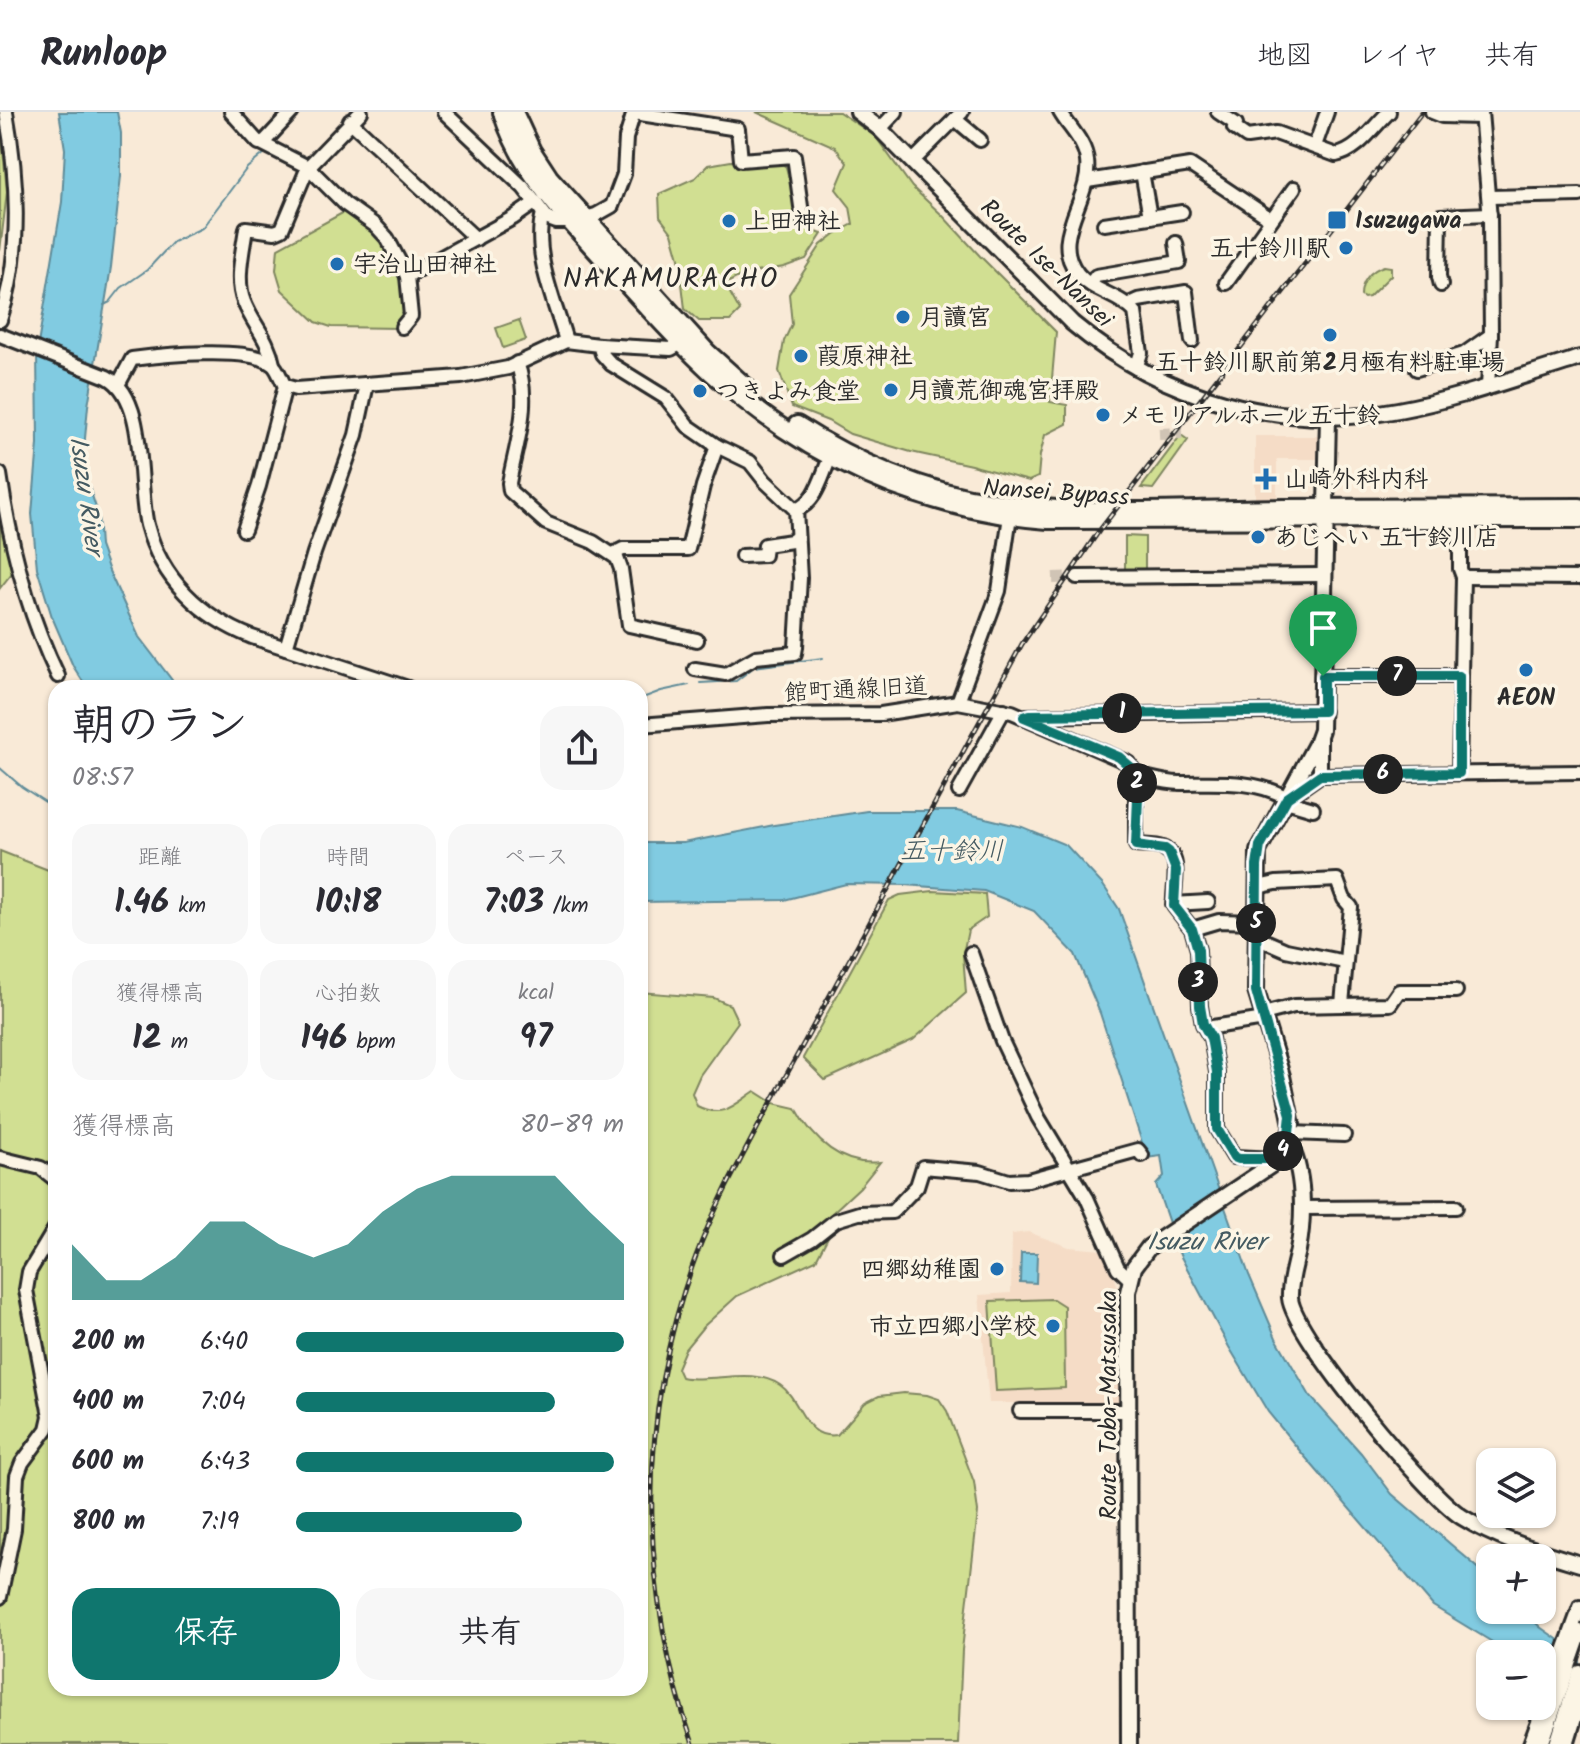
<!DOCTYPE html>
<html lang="ja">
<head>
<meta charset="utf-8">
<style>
  body { margin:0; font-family:Kalam,"Klee One",sans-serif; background:#f7f7f7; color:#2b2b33; height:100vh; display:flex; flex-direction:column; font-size:30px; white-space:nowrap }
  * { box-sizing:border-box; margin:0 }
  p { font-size:26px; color:#7c7c81 }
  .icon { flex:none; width:44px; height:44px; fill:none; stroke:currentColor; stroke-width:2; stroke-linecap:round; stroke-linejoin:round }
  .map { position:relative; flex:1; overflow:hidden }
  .details { position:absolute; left:48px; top:568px; width:600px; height:1016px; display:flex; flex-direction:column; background:#fff; border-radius:24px; box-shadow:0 2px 6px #0004 }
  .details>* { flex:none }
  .buttons { position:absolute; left:1476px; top:1336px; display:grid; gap:16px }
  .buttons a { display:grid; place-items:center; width:80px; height:80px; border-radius:16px; background:#fff; box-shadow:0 2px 6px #0004; font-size:40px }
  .pin { position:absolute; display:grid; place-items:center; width:68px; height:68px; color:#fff; margin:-82px -34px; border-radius:50% 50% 50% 0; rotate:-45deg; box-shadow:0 0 8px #0007 }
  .pin .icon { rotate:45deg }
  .km { position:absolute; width:40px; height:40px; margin:-20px; border-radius:50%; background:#222; color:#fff; font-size:22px; line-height:40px; text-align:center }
  .round { display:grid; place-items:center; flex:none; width:84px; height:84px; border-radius:24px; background:#f7f7f7 }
  .head { display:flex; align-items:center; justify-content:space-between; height:136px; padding:0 24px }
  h1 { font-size:44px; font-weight:700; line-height:60px }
  .figures { display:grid; grid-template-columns:repeat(3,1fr); gap:12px; height:136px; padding:8px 24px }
  .figures div { display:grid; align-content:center; border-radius:20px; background:#f7f7f7; text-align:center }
  .figures b { font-size:34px; font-weight:700 }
  .figures small { font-size:22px; font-weight:400 }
  .figures p { font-size:22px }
  .chart { height:224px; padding:16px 24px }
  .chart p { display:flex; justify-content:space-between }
  .chart svg { width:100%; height:144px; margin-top:8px; fill:#0f766e; opacity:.7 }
  .cta { display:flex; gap:16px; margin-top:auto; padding:16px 24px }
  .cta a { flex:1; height:92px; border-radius:24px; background:#0f766e; color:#fff; font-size:32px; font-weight:700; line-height:92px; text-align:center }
  .cta a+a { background:#f7f7f7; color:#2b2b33 }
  ul { padding:0 24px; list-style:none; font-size:26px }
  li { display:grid; grid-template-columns:128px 96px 1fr; align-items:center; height:60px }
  li i { height:20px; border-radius:10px; background:#0f766e }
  header { display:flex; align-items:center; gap:48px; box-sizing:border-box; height:112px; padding:0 40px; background:#fff; border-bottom:2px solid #e1e1e2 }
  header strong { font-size:38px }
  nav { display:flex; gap:44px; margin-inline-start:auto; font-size:28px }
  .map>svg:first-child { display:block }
</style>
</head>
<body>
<header>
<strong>Runloop</strong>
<nav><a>地図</a><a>レイヤ</a><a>共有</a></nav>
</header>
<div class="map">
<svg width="1580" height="1632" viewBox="0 0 1580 1632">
  <rect width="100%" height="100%" fill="#f9ead7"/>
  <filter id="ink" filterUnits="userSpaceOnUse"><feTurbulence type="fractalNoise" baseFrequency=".0125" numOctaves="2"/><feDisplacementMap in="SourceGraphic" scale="16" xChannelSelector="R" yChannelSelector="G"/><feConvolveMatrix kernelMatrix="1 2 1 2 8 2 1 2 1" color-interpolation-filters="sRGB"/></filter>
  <g filter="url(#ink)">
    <g fill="#f5dcc6">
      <path d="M 1255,324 L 1322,324 L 1322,347 L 1277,347 L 1277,387 L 1255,387 Z"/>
      <path d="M 1028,1120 L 1069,1135 L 1102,1138 L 1108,1144 L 1122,1189 L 1122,1291 L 989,1291 L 979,1183 L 1011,1181 L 1012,1122 Z"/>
    </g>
    <g fill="#d1df92" stroke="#7e855e" stroke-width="2">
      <path d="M 756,0 L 839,0 L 875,24 L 912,75 L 942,103 L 980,144 L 1056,220 L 1050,290 L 1067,293 L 1067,312 L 1045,323 L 1040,343 L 1038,365 L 1029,369 L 971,353 L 911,340 L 850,322 L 828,309 L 792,295 L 779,259 L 784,229 L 792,212 L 789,182 L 821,133 L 835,122 L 853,112 L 850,95 L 836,77 L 847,51 L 835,35 Z"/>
      <path d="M 0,5 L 7,80 L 0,139 Z"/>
      <path d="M 731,49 L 780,50 L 786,55 L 800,109 L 805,116 L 822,122 L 806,147 L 784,155 L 744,162 L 725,172 L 740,199 L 730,209 L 699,209 L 685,197 L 679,146 L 672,121 L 660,105 L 659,82 L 695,66 L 708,53 Z"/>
      <path d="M 348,98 L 376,117 L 405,164 L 408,200 L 400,216 L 331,215 L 316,210 L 282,178 L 276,158 L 278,136 Z"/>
      <path d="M 1384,154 L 1391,155 L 1391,163 L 1369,185 L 1364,186 L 1361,184 C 1361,169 1371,158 1384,154 Z"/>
      <path d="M 519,208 L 526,228 L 503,236 L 496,216 Z"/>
      <path d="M 1181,323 L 1188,328 L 1153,377 L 1141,376 Z"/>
      <path d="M 0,404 L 15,457 L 0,476 Z"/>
      <path d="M 1125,424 L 1145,425 L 1145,461 L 1125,461 Z"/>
      <path d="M 0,739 L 56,761 L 56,1576 L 640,1576 L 640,880 L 714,886 L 730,893 L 738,910 L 700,963 L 692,981 L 697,994 C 723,1007 734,993 755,979 L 774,991 L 796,996 C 813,1028 842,1055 880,1050 L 860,1075 L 832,1101 L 829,1123 L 816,1148 L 737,1184 L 703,1215 L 685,1237 L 677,1256 L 681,1265 C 712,1272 750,1254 780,1273 C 802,1288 803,1328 837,1323 L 865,1291 L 879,1284 L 904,1281 L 927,1283 L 939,1287 L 947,1299 L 974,1370 L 978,1400 L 962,1538 L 958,1632 L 0,1632 Z"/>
      <path d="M 933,779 L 985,782 L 987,805 L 968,818 L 963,842 L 966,881 L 913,928 L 825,968 L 803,946 L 889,788 L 900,783 Z"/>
      <path d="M 1053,1187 L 1064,1194 L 1065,1276 L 996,1279 L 990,1189 Z"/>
    </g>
    <g fill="#81cbe1" stroke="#5f8b98" stroke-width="2">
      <path d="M 59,0 L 117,0 L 121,21 L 121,64 L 111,155 L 88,294 L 84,337 L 87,368 L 98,402 L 100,434 L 109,459 L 139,525 L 178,576 L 87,576 L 73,554 L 52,505 L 37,456 L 32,402 L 38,332 L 37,238 L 62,90 L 65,37 Z"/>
      <path d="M 867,699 L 957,699 L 1022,715 L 1066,733 L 1103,773 L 1119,797 L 1249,1163 L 1276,1226 L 1310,1284 L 1361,1341 L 1392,1382 L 1490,1466 L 1490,1498 L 1523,1498 L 1540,1515 L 1580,1543 L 1580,1606 L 1549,1566 L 1542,1562 L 1542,1542 L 1512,1542 L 1433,1494 L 1300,1339 L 1268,1300 L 1229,1235 L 1180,1143 L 1156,1073 L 1164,1064 L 1161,1044 L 1147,1046 L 1100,901 L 1075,842 L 1034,799 L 984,779 L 905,773 L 846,772 L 784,788 L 640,790 L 640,731 L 683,731 L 774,713 Z"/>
      <path d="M 1021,1141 L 1037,1141 L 1036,1171 L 1020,1170 Z"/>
    </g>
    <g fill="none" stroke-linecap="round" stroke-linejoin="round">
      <g stroke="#5f8b98" stroke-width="2">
        <path d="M 273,32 L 301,0"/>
        <path d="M 104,193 L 110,190 L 121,176 L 147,158 L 173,130 L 202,116 L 247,56 L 266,40"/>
        <path d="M 700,571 L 736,569 L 754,555 L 823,546"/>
        <path d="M 640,587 L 661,579 L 689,573"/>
        <path d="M 0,656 L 22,675 L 56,697"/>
      </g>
      <g stroke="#d0c4b5" stroke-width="12" stroke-dasharray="12 6" stroke-linecap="butt">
        <path d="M 1159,322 L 1182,321"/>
        <path d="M 1053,466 L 1077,465"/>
      </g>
      <g stroke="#2b2b2b" stroke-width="18">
        <g id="minor">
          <path d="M 231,0 L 257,29 L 308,55 L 345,92 L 376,114 L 387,126 L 407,164 L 513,106 L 536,90"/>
          <path d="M 444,0 L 524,76 L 548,107 L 556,110 L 571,110 L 596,103 L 612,94 L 624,62 L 626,26 L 634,0"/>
          <path d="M 1060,0 C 1069,16 1085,29 1087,49 C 1092,88 1048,125 1078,162 C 1093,180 1120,183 1135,200 L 1141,241 L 1136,256"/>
          <path d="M 1218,0 L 1236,12 L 1234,16 L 1247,25 L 1276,21 L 1336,43 C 1358,39 1373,15 1389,0"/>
          <path d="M 1432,0 L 1442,4 L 1480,5"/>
          <path d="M 1481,0 L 1490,107 L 1491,223 L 1488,274"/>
          <path d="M 634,1 L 738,17 L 741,48 L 794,44 L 803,109"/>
          <path d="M 955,7 L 980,28"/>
          <path d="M 350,9 L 476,127"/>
          <path d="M 880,17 L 896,0"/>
          <path d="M 259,31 L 265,29 L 292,0"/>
          <path d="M 1316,31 L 1327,0"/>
          <path d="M 912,50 L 962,0"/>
          <path d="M 1142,60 L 1150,105"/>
          <path d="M 1087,69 L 1190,53 L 1265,103 L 1270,109"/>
          <path d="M 1489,85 L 1580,83"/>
          <path d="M 543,101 C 532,141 555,190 566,229"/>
          <path d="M 1104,112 L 1182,100"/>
          <path d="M 1226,171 L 1294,76"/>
          <path d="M 1090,172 L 1096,164 L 1179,150 L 1176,131"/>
          <path d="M 1441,173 L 1439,165 L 1440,104 L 1490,102"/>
          <path d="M 1127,193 L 1138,188 L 1186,180 L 1192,229"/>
          <path d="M 0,208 C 22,143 18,67 6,0"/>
          <path d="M 402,215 L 411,204 L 407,164"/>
          <path d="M 0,223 L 107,265 C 148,286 137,373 147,413 C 161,467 201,505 252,525 L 408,576"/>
          <path d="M 599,233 L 671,237 L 687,228"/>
          <path d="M 517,251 C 532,290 516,332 509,371 L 510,379 L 546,411 L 593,430 L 617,446 L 621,457 L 629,513 L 697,528"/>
          <path d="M 273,252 C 268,225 253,213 244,190 C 235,168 243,139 246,116 L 275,120 L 282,117 L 308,55 L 361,0"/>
          <path d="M 1417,257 L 1464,242 L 1491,223"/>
          <path d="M 118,273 L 132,247 C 161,243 250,234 272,252 C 278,256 281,268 285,274 L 296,277 L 461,265 L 508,256 L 566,229 L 599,233 L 602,242 L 611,252 L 666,286 L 688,314 L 717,334 L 703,374 L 688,437 L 623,437 L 613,442"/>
          <path d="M 0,362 C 10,432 27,500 58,564"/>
          <path d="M 796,398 C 815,390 820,370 827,353"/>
          <path d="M 244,418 L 259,374 L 285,274"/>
          <path d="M 742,444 L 764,443 L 765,433 L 792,429 L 797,425"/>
          <path d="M 1077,465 L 1323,463"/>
          <path d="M 1463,465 L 1580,466"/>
          <path d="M 286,536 L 314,441 L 356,323 L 367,272"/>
          <path d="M 695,557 L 726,562 L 756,545 L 795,541 L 796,535 L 800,466 L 796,398 L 765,369 L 750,350 L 717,334"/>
          <path d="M 1323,564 L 1459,564"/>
          <path d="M 958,590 L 999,479 L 1011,397"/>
          <path d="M 1026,604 L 1323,599"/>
          <path d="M 640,613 L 768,603 L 881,602 L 958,590 L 1012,600 L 1129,651 L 1136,663 L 1136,733 C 1144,734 1156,733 1163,736 C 1184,744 1172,778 1174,794 L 1192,817 L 1198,838 L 1200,894 L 1203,912 L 1211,926 L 1217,960 L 1217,1017 L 1234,1045 L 1276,1047"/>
          <path d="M 1320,624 L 1320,663"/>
          <path d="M 1459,661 L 1463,465 L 1460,457 L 1460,407"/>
          <path d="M 1136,663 C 1150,666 1166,671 1180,671 C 1216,671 1256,667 1287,686 L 1320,663 L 1580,660"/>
          <path d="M 959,679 L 1004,598"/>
          <path d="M 1286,689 L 1313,697"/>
          <path d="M 1258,775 L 1276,771 L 1337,768 L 1344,787 L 1351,795 L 1342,892"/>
          <path d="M 1173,792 L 1208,790"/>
          <path d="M 1192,817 L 1219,809 L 1256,810"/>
          <path d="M 1256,825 L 1286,838 L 1345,850"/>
          <path d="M 971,841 L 1002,929 L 1038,1005 L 1087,1086 L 1118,1156 L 1131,1168"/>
          <path d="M 1263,902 L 1294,894 L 1390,892 L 1399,879 L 1456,879"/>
          <path d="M 1206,916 L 1265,907"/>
          <path d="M 1291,1021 L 1344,1023"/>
          <path d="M 0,1046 L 41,1056 L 56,1068"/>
          <path d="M 1303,1096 L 1456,1095"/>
          <path d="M 784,1143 L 812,1127 L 836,1108 L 859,1101 L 892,1100 L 917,1074 L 923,1055 L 980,1060 L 1009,1069 L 1028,1068 L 1138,1038 L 1142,1043"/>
          <path d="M 1020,1299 L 1128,1299"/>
          <path d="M 0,1485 L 14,1417 L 17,1364 L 22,1351 L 47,1317 L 50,1304 L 26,1178 L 29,1160 L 56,1115"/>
          <path d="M 1530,1632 L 1580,1495"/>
          <path d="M 1567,1632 L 1580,1590"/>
        </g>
      </g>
      <g stroke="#2b2b2b" stroke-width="20">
        <g id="major">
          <path d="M 858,0 L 880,17 L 1072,211 C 1163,287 1281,320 1398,298 C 1459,287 1520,264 1580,246"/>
          <path d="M 1288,1030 C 1305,1059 1304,1106 1298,1138 C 1295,1153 1289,1170 1290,1186 C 1293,1223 1428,1384 1462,1405 C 1499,1428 1538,1439 1580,1452"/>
          <path d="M 1129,1632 L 1128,1180 L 1134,1155 L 1149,1135 L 1270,1054 L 1288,1030 L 1292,1013 L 1282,964 L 1256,879 L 1258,739 L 1316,632 L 1321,618 L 1328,305"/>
          <path d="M 1541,1632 L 1580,1520"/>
          <path d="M 1557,1632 L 1580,1561"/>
        </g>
      </g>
      <g stroke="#2b2b2b" stroke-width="22">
        <g id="highway">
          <path d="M 502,0 C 521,61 567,106 609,153 C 642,189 674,226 710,259 C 806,346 918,398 1048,408 L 1580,407"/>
          <path d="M 514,0 L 532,39 L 549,65 L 708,241 L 746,275"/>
          <path d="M 797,313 C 855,350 924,380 993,390 C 1087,405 1188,397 1283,396 C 1382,395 1481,396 1580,395"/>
        </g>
      </g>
      <use href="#minor" stroke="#fcf5e5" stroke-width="12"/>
      <use href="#major" stroke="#fcf5e5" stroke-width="14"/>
      <use href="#highway" stroke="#fcf5e5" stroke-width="16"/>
      <g stroke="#2b2b2b" stroke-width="5">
        <path id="rail" d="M 693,1632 C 638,1473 637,1303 696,1144 C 713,1099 736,1056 759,1013 L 1022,532 L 1099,419 L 1422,0"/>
      </g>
      <use href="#rail" stroke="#fcf5e5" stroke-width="2" stroke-dasharray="6" stroke-linecap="butt"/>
    </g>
  </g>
  <g fill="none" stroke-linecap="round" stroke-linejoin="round" filter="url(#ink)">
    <g stroke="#fff" stroke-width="16">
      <path id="route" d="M 1323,564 L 1459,564 L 1459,661 L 1320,663 L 1287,686 L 1260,734 L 1257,754 L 1256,879 L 1291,1003 L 1288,1030 L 1276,1047 L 1239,1047 L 1234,1045 L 1217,1017 L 1217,960 L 1211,926 L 1203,912 L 1200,894 L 1198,838 L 1192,817 L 1174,794 L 1176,758 L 1169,740 L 1165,737 L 1136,733 L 1138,685 L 1133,657 L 1119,645 L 1024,605 L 1030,603 L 1323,599 Z"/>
    </g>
    <use href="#route" stroke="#0f766e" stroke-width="10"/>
  </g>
  <g fill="#1f6fb2" stroke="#fcf5e5" stroke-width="3">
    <rect x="1327" y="98" width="20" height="20" rx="4"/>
    <circle cx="729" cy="109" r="8"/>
    <circle cx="1346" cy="136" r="8"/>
    <circle cx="337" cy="152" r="8"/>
    <circle cx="903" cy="205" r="8"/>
    <circle cx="1330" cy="223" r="8"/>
    <circle cx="801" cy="244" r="8"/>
    <circle cx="891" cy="278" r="8"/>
    <circle cx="700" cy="279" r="8"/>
    <circle cx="1103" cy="303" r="8"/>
    <path d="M1262 355h8v8h8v8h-8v8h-8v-8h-8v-8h8z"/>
    <circle cx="1258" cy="425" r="8"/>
    <circle cx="1526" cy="558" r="8"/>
    <circle cx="997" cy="1157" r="8"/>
    <circle cx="1053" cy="1214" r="8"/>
  </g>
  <g text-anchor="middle" stroke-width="7" stroke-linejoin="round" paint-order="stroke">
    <g font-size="24" font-weight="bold" fill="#2b2b2b" stroke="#fcf5e5" text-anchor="start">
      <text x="1355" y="116">Isuzugawa</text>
      <text x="745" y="117">上田神社</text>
      <text x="1330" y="144" text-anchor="end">五十鈴川駅</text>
      <text x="353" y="160">宇治山田神社</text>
      <text x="919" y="213">月讀宮</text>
      <text x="817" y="252">葭原神社</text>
      <text x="1330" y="258" text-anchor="middle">五十鈴川駅前第2月極有料駐車場</text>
      <text x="907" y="286">月讀荒御魂宮拝殿</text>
      <text x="716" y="287">つきよみ食堂</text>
      <text x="1119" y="311">メモリアルホール五十鈴</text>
      <text x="1284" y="375">山崎外科内科</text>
      <text x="1274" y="433">あじへい 五十鈴川店</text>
      <text x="1526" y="593" text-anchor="middle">AEON</text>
      <text x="981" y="1165" text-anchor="end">四郷幼稚園</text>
      <text x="1037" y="1222" text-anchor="end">市立四郷小学校</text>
    </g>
    <g font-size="24" fill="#2b2b2b" stroke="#fcf5e5">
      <text transform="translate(1047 151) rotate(44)" y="8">Route Ise-Nansei</text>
      <text transform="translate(1056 380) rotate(4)" y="8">Nansei Bypass</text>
      <text transform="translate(856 577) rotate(-3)" y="8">館町通線旧道</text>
      <text transform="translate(1108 1293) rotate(-90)" y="8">Route Toba-Matsusaka</text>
    </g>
    <g font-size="26" font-style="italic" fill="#455b62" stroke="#fcf5e5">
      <text transform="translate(87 383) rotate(82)" y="9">Isuzu River</text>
      <text x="952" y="747">五十鈴川</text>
      <text x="1206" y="1138">Isuzu River</text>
    </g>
    <g font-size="28" letter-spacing="2" fill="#2b2b2b" stroke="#fcf5e5">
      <text x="671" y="175">NAKAMURACHO</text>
    </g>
  </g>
</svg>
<div class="buttons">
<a><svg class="icon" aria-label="layers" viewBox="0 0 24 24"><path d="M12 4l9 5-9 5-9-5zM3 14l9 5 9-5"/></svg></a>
<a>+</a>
<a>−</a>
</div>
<div class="pin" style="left:1323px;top:564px;background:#1e9e55"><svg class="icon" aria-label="arrive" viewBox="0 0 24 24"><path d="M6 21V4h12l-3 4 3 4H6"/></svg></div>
<b class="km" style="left:1122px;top:601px">1</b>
<b class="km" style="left:1137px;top:671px">2</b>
<b class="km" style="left:1198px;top:870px">3</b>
<b class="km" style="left:1283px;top:1039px">4</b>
<b class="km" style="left:1256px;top:811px">5</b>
<b class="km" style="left:1383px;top:662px">6</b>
<b class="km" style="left:1397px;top:564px">7</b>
<section class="details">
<div class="head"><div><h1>朝のラン</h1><p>08:57</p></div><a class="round"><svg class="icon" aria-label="share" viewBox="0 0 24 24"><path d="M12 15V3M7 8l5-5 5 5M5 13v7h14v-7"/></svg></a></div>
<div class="figures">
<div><p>距離</p><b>1.46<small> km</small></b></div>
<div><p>時間</p><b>10:18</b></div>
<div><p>ペース</p><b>7:03<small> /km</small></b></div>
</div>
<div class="figures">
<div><p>獲得標高</p><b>12<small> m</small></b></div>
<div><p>心拍数</p><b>146<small> bpm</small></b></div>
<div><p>kcal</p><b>97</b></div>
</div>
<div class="chart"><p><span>獲得標高</span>80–89 m</p>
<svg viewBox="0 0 160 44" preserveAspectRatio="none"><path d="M0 44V27L10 38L20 38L30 31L40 20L50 20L60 27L70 31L80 27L90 17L100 10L110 6L120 6L130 6L140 6L150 17L160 27V44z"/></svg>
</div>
<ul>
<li><b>200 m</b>6:40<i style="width:100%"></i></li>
<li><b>400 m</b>7:04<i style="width:79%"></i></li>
<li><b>600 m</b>6:43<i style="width:97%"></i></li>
<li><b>800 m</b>7:19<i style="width:69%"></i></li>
</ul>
<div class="cta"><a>保存</a><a>共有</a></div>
</section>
</div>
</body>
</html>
